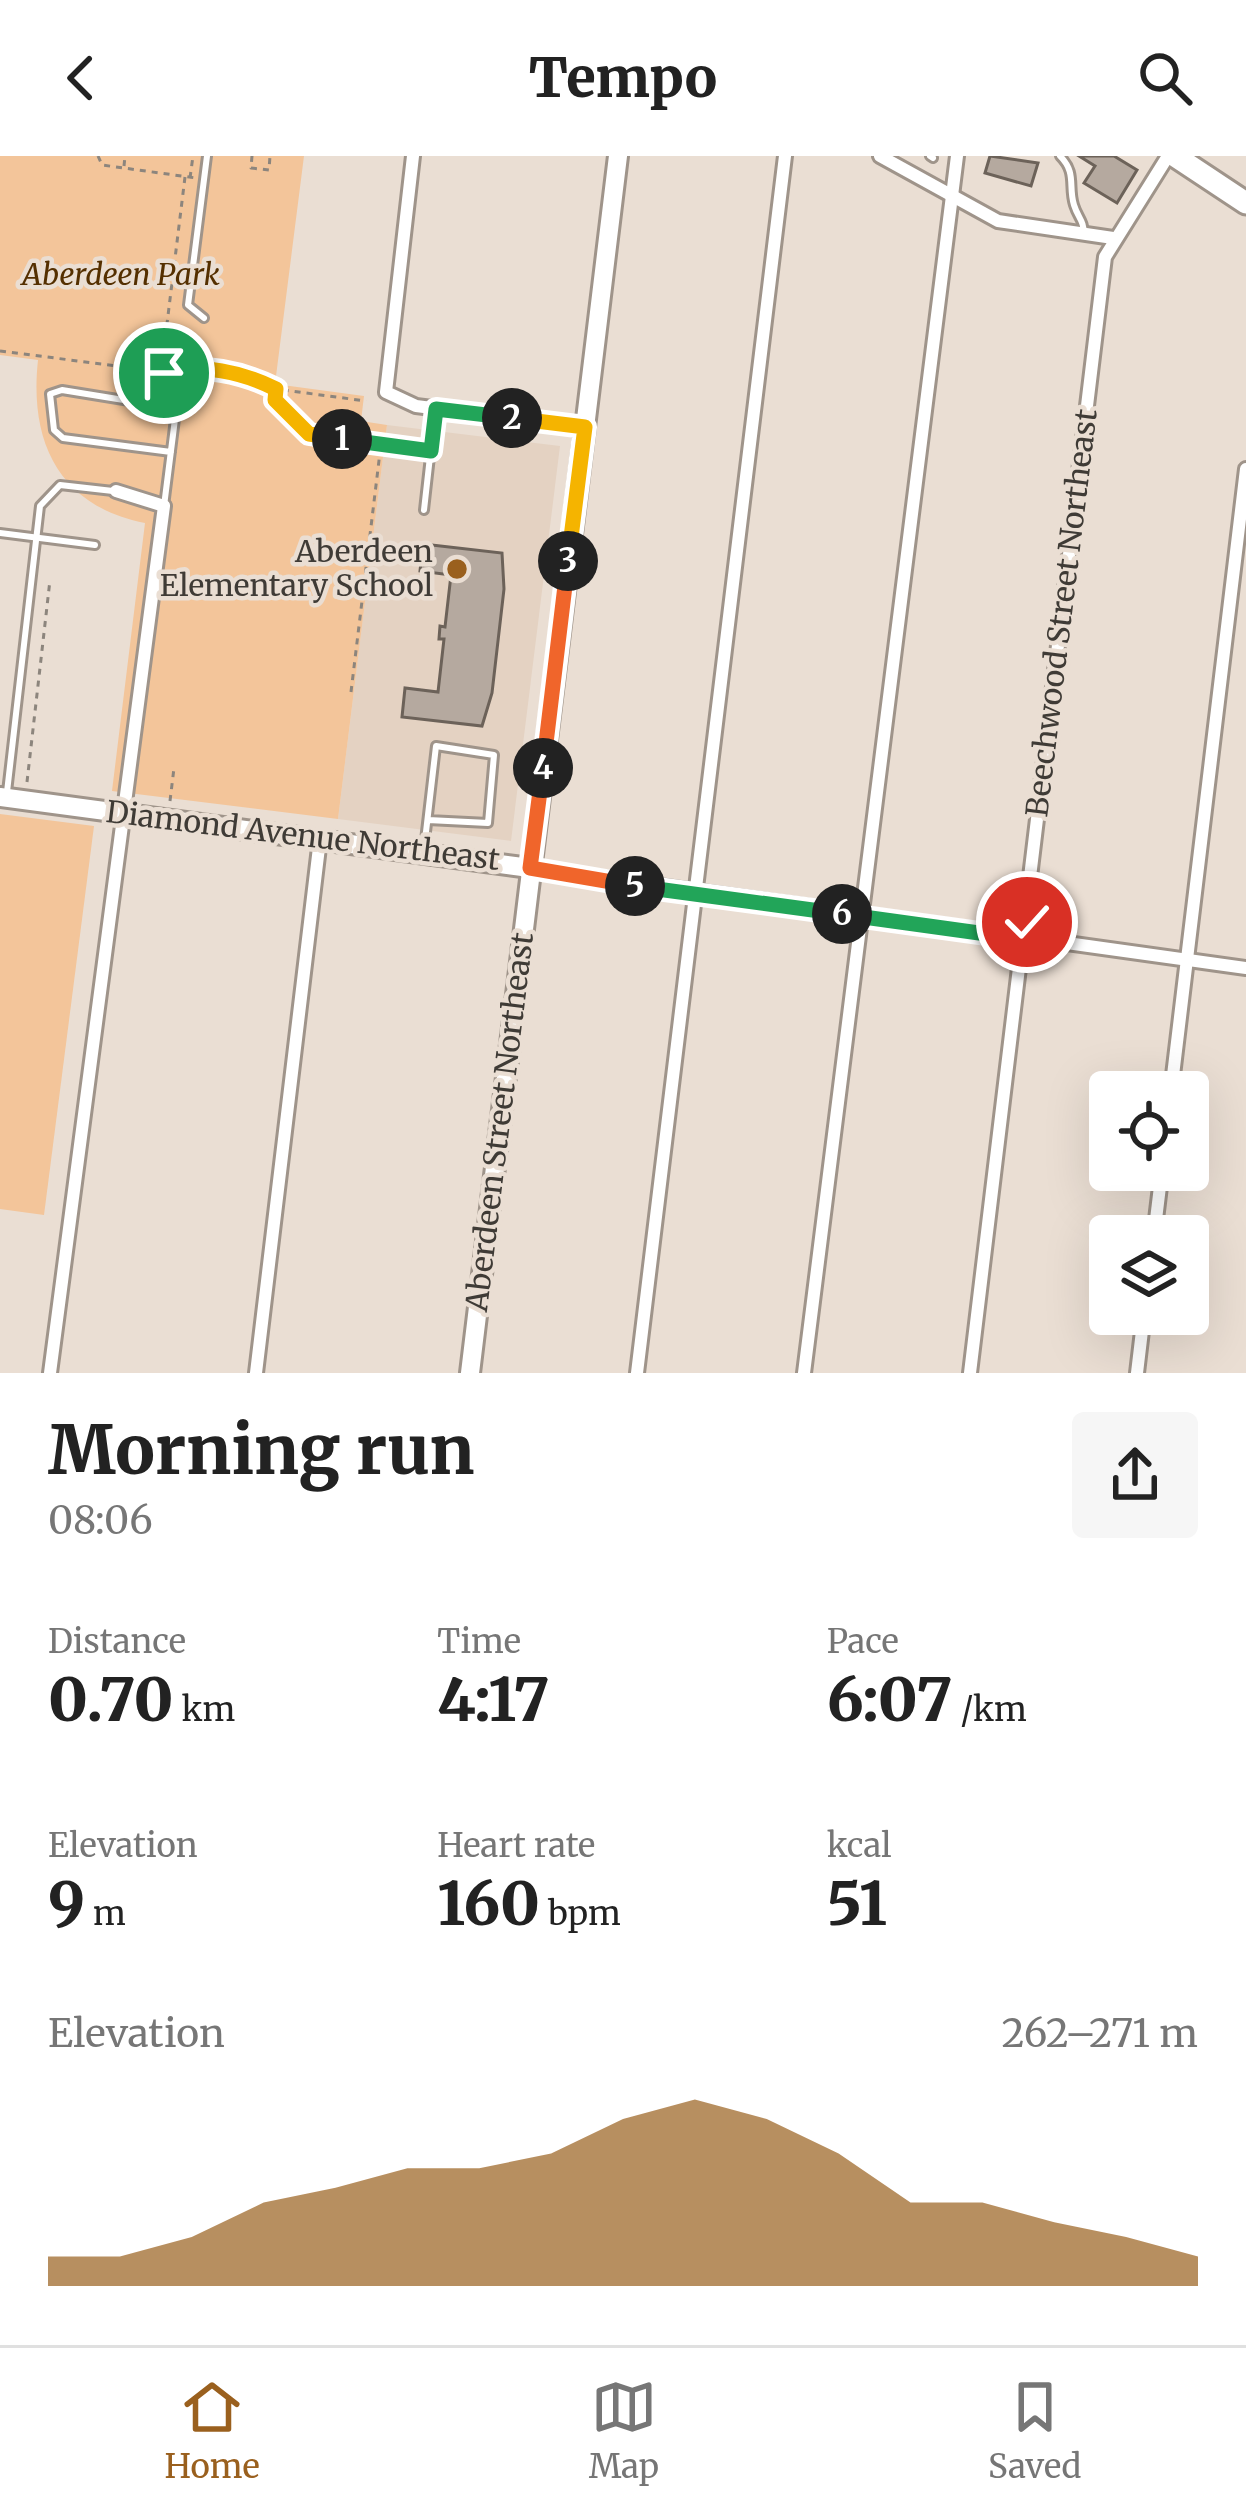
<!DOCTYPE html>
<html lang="en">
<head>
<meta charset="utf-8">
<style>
  body { margin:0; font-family:Merriweather,serif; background:#f6f6f6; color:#222; height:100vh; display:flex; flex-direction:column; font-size:45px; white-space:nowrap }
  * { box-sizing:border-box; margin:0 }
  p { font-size:39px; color:#767676 }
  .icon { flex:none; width:66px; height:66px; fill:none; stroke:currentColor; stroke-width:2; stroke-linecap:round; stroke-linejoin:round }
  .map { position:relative; height:1217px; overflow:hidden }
  .sheet { display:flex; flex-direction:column; background:#fff; flex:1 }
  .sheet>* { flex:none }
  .buttons { position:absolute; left:1089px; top:915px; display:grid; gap:24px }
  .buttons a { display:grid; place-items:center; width:120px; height:120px; border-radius:12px; background:#fff; box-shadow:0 12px 48px #0002; font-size:60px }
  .pin { position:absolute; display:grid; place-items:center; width:102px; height:102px; color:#fff; margin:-51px; border:6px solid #fff; border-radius:50%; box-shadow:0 3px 12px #0007 }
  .km { position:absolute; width:60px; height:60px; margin:-30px; border-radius:50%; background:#222; color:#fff; font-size:33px; line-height:60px; text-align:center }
  .round { display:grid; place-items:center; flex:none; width:126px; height:126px; border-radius:12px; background:#f6f6f6 }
  .head { display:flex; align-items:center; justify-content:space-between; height:204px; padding:0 48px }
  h1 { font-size:66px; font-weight:800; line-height:90px }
  .figures { display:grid; grid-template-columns:repeat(3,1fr); gap:18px; height:204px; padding:12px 48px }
  .figures div { display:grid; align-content:center }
  .figures b { font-size:60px; font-weight:800 }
  .figures small { font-size:33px; font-weight:400 }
  .figures p { font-size:33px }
  .chart { height:336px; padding:24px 48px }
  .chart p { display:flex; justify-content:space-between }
  .chart svg { width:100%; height:216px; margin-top:12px; fill:#9a601e; opacity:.7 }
  header { display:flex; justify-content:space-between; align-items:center; height:156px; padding:0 48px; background:#fff; font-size:54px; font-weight:800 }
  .menu { display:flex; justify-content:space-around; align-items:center; height:168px; border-top:3px solid #e0e0e0; background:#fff; font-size:33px; color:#767676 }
  .menu a { display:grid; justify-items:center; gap:6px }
  .menu .selected { color:#9a601e }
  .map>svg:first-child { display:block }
</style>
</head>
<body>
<header><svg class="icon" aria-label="back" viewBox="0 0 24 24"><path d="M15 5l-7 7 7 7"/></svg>Tempo<svg class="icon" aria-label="search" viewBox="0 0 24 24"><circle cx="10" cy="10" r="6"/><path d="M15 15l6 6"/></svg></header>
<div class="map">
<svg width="1246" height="1217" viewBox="0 0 1246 1217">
  <rect width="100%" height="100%" fill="#eaded3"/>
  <path fill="#e4d2c2" d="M 387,269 L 560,290 L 511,685 L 338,663 Z"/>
  <g fill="#f3c59a">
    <path d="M 0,0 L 304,0 L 275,228 L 364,240 L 361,265 L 387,269 L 338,663 L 112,635 L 145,367 C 59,350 29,286 38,204 L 0,199 Z"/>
    <path d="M 0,658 L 94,670 L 44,1059 L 0,1053 Z"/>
  </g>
  <g fill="#b5a99f" stroke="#6c6259" stroke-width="3">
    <path d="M 990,0 L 1038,7 L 1031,30 L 985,17 Z"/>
    <path d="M 1079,0 L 1114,0 L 1137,14 L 1117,47 L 1084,27 L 1095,10 Z"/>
    <path d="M 423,388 L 502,397 L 504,433 L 492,537 L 482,570 L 402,561 L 405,532 L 438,536 L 444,483 L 439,483 L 440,470 L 445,471 L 451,419 L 420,415 Z"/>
  </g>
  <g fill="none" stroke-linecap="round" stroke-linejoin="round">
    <g stroke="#9f948a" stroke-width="12">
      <g id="lane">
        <path d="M 930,0 L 933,2"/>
        <path d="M 1060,0 C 1077,17 1068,30 1074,49 C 1078,62 1084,64 1084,79"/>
        <path d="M 204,162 L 188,149 L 207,0"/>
        <path d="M 164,350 L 175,263 L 173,252 L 62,234 L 50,238 L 54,274 L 63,282 L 171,296"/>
        <path d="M 424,354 L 435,256"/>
        <path d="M 0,377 L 95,389"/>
        <path d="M 7,636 L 40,350 L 60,329 L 113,335"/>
        <path d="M 424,693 L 436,590 L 494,599 L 488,667 L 428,664"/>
      </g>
    </g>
    <g stroke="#9f948a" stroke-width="18">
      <g id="street">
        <path d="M 413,0 L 386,236 L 416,250 L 585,271"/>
        <path d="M 880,0 L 998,65 L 1113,82"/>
        <path d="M 530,712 L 1246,812"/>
        <path d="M 1171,936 L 1246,313"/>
        <path d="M 1154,1080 L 1162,1014"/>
        <path d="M 50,1217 L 164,350 L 116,335"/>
        <path d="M 256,1217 L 320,683"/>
        <path d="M 637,1217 L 785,0"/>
        <path d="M 804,1217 L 957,0"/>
        <path d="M 970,1217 L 1105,101 L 1168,0"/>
        <path d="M 1137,1217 L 1144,1158"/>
      </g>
    </g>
    <g stroke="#9f948a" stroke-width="24">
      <g id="secondary">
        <path d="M 0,641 L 530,712"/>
        <path d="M 470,1217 L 618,0"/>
      </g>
    </g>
    <g stroke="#9f948a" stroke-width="27">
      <path id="primary" d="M 1175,0 L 1246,47"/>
    </g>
    <g stroke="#8c857d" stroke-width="3" stroke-dasharray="6 6" stroke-linecap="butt">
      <path d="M 98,0 L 102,9 L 196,22"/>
      <path d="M 252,0 L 251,12 L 269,14 L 270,0"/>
      <path d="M 124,10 L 125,0"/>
      <path d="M 185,21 L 165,184 L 173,202 L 191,212 L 254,221 L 276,233 L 366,245"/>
      <path d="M 190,22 L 193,0"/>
      <path d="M 165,192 L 165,241"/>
      <path d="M 0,195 L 164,216 L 189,212"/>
      <path d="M 276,235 L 275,244 L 309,278 L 421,293"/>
      <path d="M 351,536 L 381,288"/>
      <path d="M 27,626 L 50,424"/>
      <path d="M 170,645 L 174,612"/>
    </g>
    <use href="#lane" stroke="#fff" stroke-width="6"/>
    <use href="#street" stroke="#fff" stroke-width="12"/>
    <use href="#secondary" stroke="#fff" stroke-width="18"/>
    <use href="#primary" stroke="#fff" stroke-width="21"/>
  </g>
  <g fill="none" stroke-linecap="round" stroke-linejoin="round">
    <g stroke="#fff" stroke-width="24">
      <path id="split-1" d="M 164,217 C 199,206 245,217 276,233 L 275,244 L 309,278 L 342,283"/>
    </g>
    <g stroke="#fff" stroke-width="24">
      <path id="split-2" d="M 342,283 L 431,295 L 436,253 L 512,262"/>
    </g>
    <g stroke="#fff" stroke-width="24">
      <path id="split-3" d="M 512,262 L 585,271 L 568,405"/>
    </g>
    <g stroke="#fff" stroke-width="24">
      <path id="split-4" d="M 543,612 L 568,405"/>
    </g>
    <g stroke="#fff" stroke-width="24">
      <path id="split-5" d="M 543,612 L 530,712 L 635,730"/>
    </g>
    <g stroke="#fff" stroke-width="24">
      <path id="split-6" d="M 635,730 L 842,758"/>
    </g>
    <g stroke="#fff" stroke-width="24">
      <path id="split-7" d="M 842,758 L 1023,783 L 1027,766"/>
    </g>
    <use href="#split-1" stroke="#f5b400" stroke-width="15"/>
    <use href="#split-2" stroke="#22a559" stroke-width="15"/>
    <use href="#split-3" stroke="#f5b400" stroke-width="15"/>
    <use href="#split-4" stroke="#f0652b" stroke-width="15"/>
    <use href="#split-5" stroke="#f0652b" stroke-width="15"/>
    <use href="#split-6" stroke="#22a559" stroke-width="15"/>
    <use href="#split-7" stroke="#22a559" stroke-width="15"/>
  </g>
  <circle fill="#9a601e" stroke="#eaded3" stroke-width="4.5" cx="457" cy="413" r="12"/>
  <g text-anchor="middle" stroke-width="9" stroke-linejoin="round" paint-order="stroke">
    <g font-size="30" font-style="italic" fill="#542f00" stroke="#eaded3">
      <text x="121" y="129">Aberdeen Park</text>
    </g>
    <g font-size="30" fill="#3f3b36" stroke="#eaded3" text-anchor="end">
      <text x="433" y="406">Aberdeen<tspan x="433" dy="34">Elementary School</tspan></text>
    </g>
    <g font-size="30" fill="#3f3b36" stroke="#eaded3">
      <text transform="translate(1062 457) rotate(-83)" y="10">Beechwood Street Northeast</text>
      <text transform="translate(303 680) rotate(7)" y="10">Diamond Avenue Northeast</text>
      <text transform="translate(500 966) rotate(-83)" y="10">Aberdeen Street Northeast</text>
    </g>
  </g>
</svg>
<div class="buttons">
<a><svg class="icon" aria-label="locate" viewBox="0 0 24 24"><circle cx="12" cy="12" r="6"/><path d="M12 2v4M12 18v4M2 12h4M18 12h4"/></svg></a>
<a><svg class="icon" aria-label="layers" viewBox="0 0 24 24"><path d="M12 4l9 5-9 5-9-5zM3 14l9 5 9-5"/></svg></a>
</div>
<div class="pin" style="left:164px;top:217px;background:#1e9e55"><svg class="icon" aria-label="arrive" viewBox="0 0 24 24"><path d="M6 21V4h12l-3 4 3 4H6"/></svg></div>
<div class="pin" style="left:1027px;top:766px;background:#d93025"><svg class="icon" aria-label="check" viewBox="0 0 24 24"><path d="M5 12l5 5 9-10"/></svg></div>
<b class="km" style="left:342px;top:283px">1</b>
<b class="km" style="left:512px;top:262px">2</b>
<b class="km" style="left:568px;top:405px">3</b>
<b class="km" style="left:543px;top:612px">4</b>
<b class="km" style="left:635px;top:730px">5</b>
<b class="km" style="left:842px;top:758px">6</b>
</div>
<section class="sheet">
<div class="head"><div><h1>Morning run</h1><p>08:06</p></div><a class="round"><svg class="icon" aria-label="share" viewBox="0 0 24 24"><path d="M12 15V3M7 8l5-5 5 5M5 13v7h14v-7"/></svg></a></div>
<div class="figures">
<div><p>Distance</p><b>0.70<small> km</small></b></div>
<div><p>Time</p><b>4:17</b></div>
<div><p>Pace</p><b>6:07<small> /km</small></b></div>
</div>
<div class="figures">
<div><p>Elevation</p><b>9<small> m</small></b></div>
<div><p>Heart rate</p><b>160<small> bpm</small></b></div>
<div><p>kcal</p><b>51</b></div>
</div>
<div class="chart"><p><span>Elevation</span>262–271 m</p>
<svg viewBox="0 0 160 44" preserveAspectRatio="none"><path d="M0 44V38L10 38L20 34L30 27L40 24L50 20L60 20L70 17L80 10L90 6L100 10L110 17L120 27L130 27L140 31L150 34L160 38V44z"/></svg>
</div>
</section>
<nav class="menu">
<a class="selected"><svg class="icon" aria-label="home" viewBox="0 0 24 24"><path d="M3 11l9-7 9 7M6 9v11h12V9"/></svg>Home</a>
<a><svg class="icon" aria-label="map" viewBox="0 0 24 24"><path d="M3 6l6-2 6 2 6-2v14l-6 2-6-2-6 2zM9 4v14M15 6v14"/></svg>Map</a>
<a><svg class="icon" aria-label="saved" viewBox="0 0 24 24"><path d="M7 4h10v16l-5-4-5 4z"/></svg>Saved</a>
</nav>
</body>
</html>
